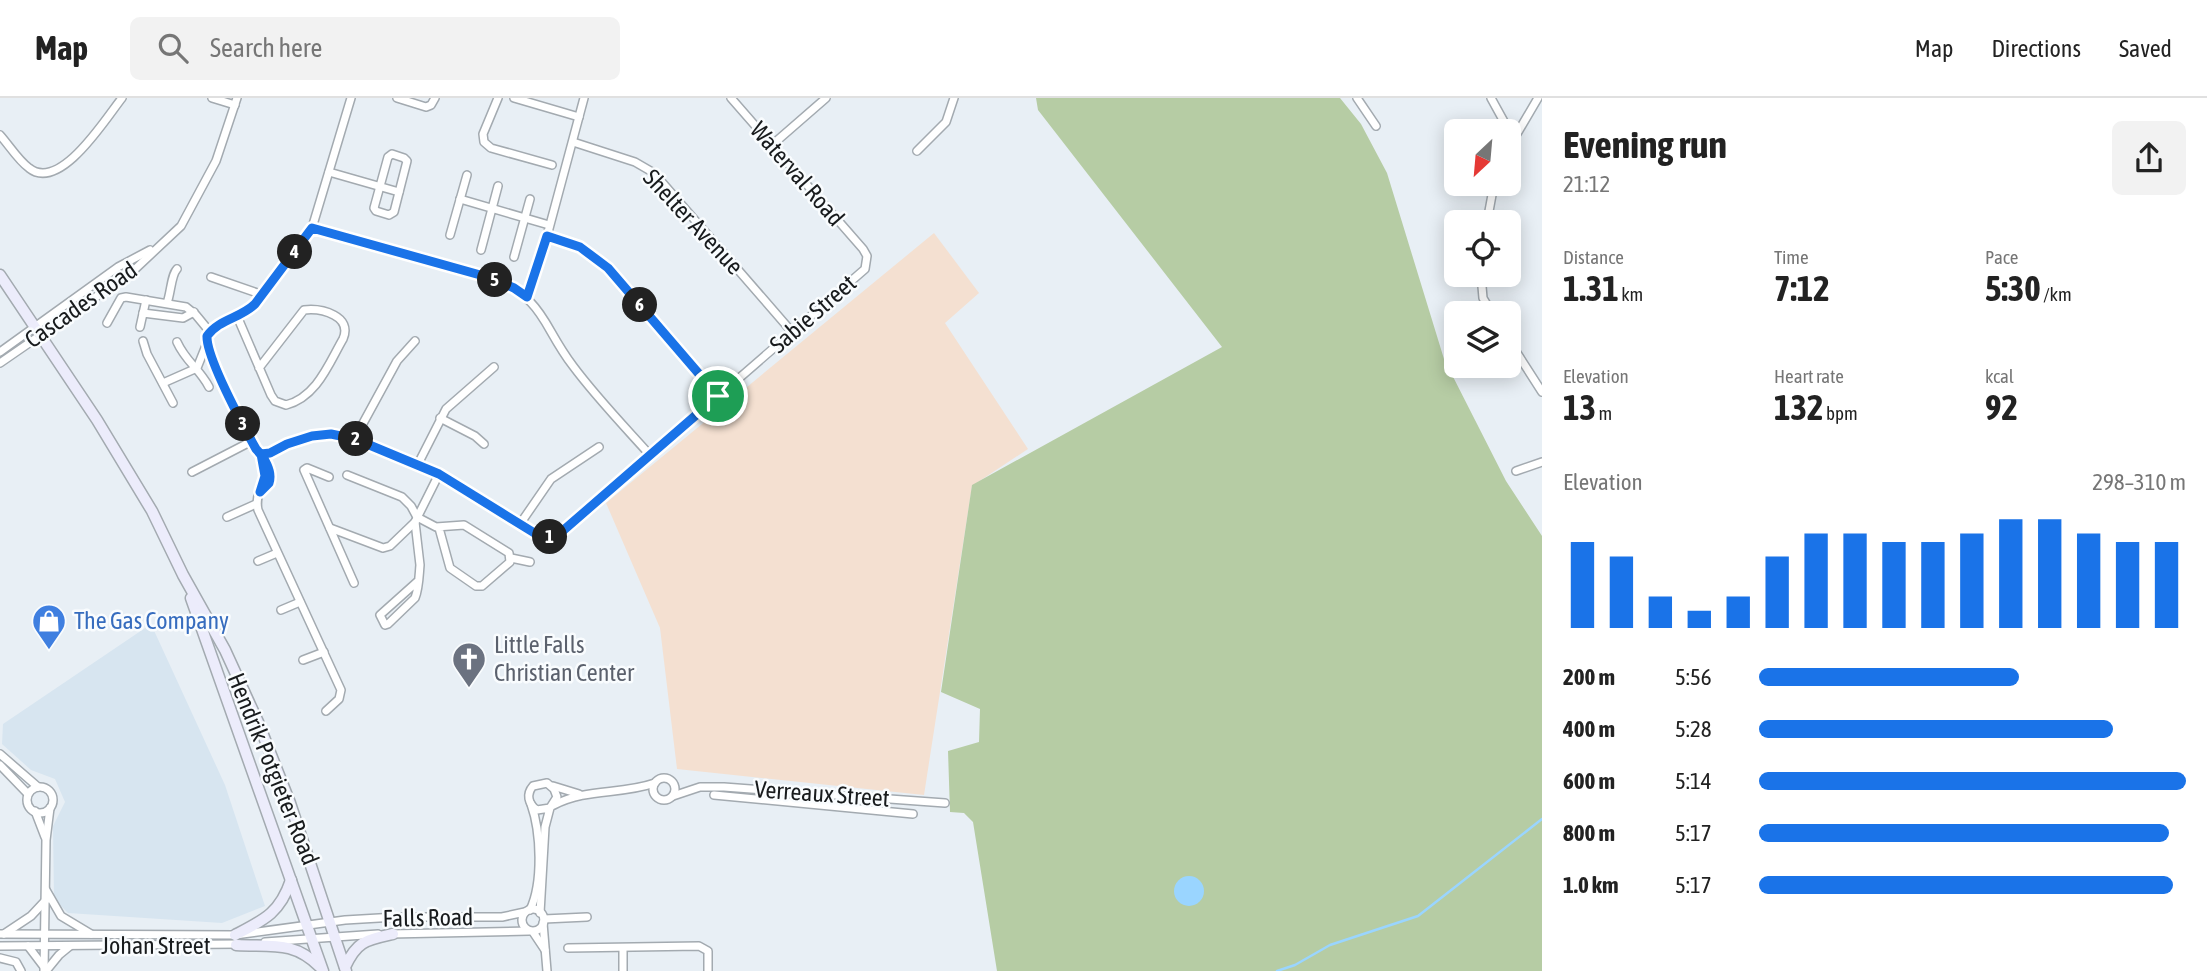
<!DOCTYPE html>
<html lang="en">
<head>
<meta charset="utf-8">
<style>
  body { margin:0; font-family:"Asap Condensed",sans-serif; background:#f2f2f2; color:#222; height:100vh; display:flex; flex-direction:column; font-size:26px; white-space:nowrap }
  * { box-sizing:border-box; margin:0 }
  p { font-size:23px; color:#767676 }
  .icon { flex:none; width:38px; height:38px; fill:none; stroke:currentColor; stroke-width:2; stroke-linecap:round; stroke-linejoin:round }
  .map { position:relative; flex:1; overflow:hidden }
  .panel { display:flex; flex-direction:column; background:#fff; width:665px }
  .panel>* { flex:none }
  .needle { width:46px; rotate:206deg }
  .tools { position:absolute; left:1444px; top:21px; display:grid; gap:14px }
  .tools a { display:grid; place-items:center; width:77px; height:77px; border-radius:10px; background:#fff; box-shadow:0 4px 18px #0003; font-size:35px }
  .pin { position:absolute; display:grid; place-items:center; width:60px; height:60px; color:#fff; margin:-30px; border:4px solid #fff; border-radius:50%; box-shadow:0 2px 7px #0007 }
  .km { position:absolute; width:35px; height:35px; margin:-18px; border-radius:50%; background:#222; color:#fff; font-size:19px; line-height:35px; text-align:center }
  .round { display:grid; place-items:center; flex:none; width:74px; height:74px; border-radius:10px; background:#f2f2f2 }
  .summary { display:flex; align-items:center; justify-content:space-between; height:119px; padding:0 21px }
  h1 { font-size:38px; font-weight:700; line-height:52px }
  .metrics { display:grid; grid-template-columns:repeat(3,1fr); gap:10px; height:119px; padding:7px 21px }
  .metrics div { display:grid; align-content:center }
  .metrics b { font-size:35px; font-weight:700 }
  .metrics small { font-size:19px; font-weight:400 }
  .metrics p { font-size:19px }
  .chart { height:196px; padding:14px 21px }
  .chart p { display:flex; justify-content:space-between }
  .chart svg { width:100%; height:126px; margin-top:7px; stroke:#1a73e8; stroke-width:6 }
  ul { padding:0 21px; list-style:none; font-size:23px }
  li { display:grid; grid-template-columns:112px 84px 1fr; align-items:center; height:52px }
  li i { height:18px; border-radius:9px; background:#1a73e8 }
  header { display:flex; align-items:center; gap:42px; box-sizing:border-box; height:98px; padding:0 35px; background:#fff; border-bottom:2px solid #e0e0e0 }
  header strong { font-size:33px }
  nav { display:flex; gap:38px; margin-inline-start:auto; font-size:24px }
  .search { width:490px; height:63px; background:#f2f2f2; display:flex; align-items:center; gap:18px; box-sizing:border-box; padding:0 24px; border-radius:10px; color:#767676; font-size:26px }
  main { display:flex; flex:1; min-height:0 }
  .map>svg:first-child { display:block }
</style>
</head>
<body>
<header>
<strong>Map</strong>
<div class="search"><svg class="icon" aria-label="search" viewBox="0 0 24 24"><circle cx="10" cy="10" r="6"/><path d="M15 15l6 6"/></svg>Search here</div>
<nav><a>Map</a><a>Directions</a><a>Saved</a></nav>
</header>
<main>
<div class="map">
<svg width="1542" height="873" viewBox="0 0 1542 873">
  <rect width="100%" height="100%" fill="#e8eff5"/>
  <path fill="#d7e5f0" d="M 151,526 L 225,687 L 265,808 L 222,825 L 68,815 L 54,801 L 53,728 L 65,704 L 55,681 L 31,672 L 2,646 L 3,626 Z"/>
  <path fill="#f4e0d1" d="M 934,135 L 979,195 L 945,225 L 1028,351 L 972,388 L 924,697 L 677,671 L 660,530 L 606,405 Z"/>
  <path fill="#b6cca4" d="M 1036,0 L 1340,0 L 1361,26 L 1387,75 L 1444,261 L 1506,383 L 1542,438 L 1542,873 L 997,873 L 973,724 L 964,715 L 950,714 L 948,653 L 979,644 L 980,611 L 941,594 L 972,387 L 1222,249 L 1038,12 Z"/>
  <circle fill="#9ad5ff" cx="1189" cy="793" r="15"/>
  <g fill="none" stroke-linecap="round" stroke-linejoin="round">
    <path stroke="#9ad5ff" stroke-width="2.5" d="M 1277,873 L 1295,867 L 1330,847 L 1418,818 L 1542,721"/>
    <g stroke="#a3aab0" stroke-width="10">
      <g id="minor">
        <path d="M 212,0 L 235,7"/>
        <path d="M 397,0 L 426,9 L 431,7 L 435,0"/>
        <path d="M 498,0 L 483,36 L 484,44 L 491,50 L 552,67"/>
        <path d="M 514,0 L 579,19"/>
        <path d="M 1357,0 L 1376,28"/>
        <path d="M 1491,0 L 1513,40"/>
        <path d="M 0,37 C 9,47 18,62 29,70 C 60,95 106,20 122,0"/>
        <path d="M 573,44 L 635,64 L 654,75 L 792,234"/>
        <path d="M 772,47 L 826,0"/>
        <path d="M 1508,51 L 1538,0"/>
        <path d="M 917,53 L 946,24 L 954,0"/>
        <path d="M 392,56 L 404,60 L 407,63 L 394,114 L 389,117 L 376,113 L 374,110 L 388,59 Z"/>
        <path d="M 329,74 L 399,94"/>
        <path d="M 460,101 L 549,127"/>
        <path d="M 1487,124 L 1494,86"/>
        <path d="M 312,130 L 491,180 C 546,202 541,226 573,268 C 596,299 624,328 650,357"/>
        <path d="M 450,137 L 467,77"/>
        <path d="M 547,138 L 580,150 L 608,170 L 718,298"/>
        <path d="M 481,152 L 498,88"/>
        <path d="M 514,159 L 530,101"/>
        <path d="M 1481,177 L 1483,200 L 1492,215"/>
        <path d="M 211,179 L 263,197"/>
        <path d="M 527,199 L 547,138 L 584,0"/>
        <path d="M 167,205 C 171,195 171,177 177,171"/>
        <path d="M 143,215 L 183,220 L 194,214"/>
        <path d="M 237,218 L 271,297 L 275,303 L 286,307 C 317,299 329,265 343,241 C 353,218 322,210 304,212 L 259,270"/>
        <path d="M 107,225 L 121,200 L 126,199 L 186,209 L 196,217 L 210,234"/>
        <path d="M 140,229 L 146,202"/>
        <path d="M 210,234 C 208,238 206,240 207,245 C 209,261 247,341 259,354 L 270,355 L 287,346 L 311,338 L 331,336 L 355,340 L 439,376 L 536,436 L 545,439 L 558,437 L 865,171 L 867,158 L 863,151 L 731,0"/>
        <path d="M 210,234 C 223,222 242,218 255,206 L 312,130 L 351,0"/>
        <path d="M 1508,241 L 1542,294"/>
        <path d="M 143,243 L 147,256 L 173,305"/>
        <path d="M 177,244 C 186,264 199,270 209,289"/>
        <path d="M 0,254 L 118,169 L 150,152"/>
        <path d="M 0,265 L 132,174 L 181,128 L 216,63 L 237,0"/>
        <path d="M 163,285 L 197,270 L 207,245"/>
        <path d="M 440,320 L 475,338 L 484,346"/>
        <path d="M 355,340 L 397,263 L 415,243"/>
        <path d="M 265,365 C 266,382 254,397 258,412 L 341,592 L 339,601 L 326,613"/>
        <path d="M 418,366 L 446,311 L 494,269"/>
        <path d="M 1516,373 L 1542,364"/>
        <path d="M 192,374 L 252,343"/>
        <path d="M 347,377 L 402,399 L 411,408 L 417,419 L 436,429 L 464,427 L 509,455 L 510,464 L 482,488 L 476,488 L 450,470 L 439,430"/>
        <path d="M 329,379 L 307,370 L 304,372 L 354,485"/>
        <path d="M 263,391 L 271,380 L 266,366"/>
        <path d="M 227,419 L 256,406"/>
        <path d="M 520,426 L 551,381 L 599,349"/>
        <path d="M 330,430 L 383,450 L 390,448 L 415,424"/>
        <path d="M 511,460 L 530,464"/>
        <path d="M 258,463 L 277,455"/>
        <path d="M 418,483 L 380,517 L 385,527 L 388,526 L 415,500 C 419,490 419,478 420,467 L 415,424 L 439,376"/>
        <path d="M 281,512 L 300,504"/>
        <path d="M 303,562 L 324,554"/>
        <path d="M 0,656 L 38,689"/>
        <path d="M 0,667 L 28,696"/>
        <circle cx="664" cy="691" r="11"/>
        <path d="M 553,688 L 579,696"/>
        <circle cx="40" cy="702" r="13"/>
        <path d="M 714,697 L 913,716"/>
        <path d="M 673,698 L 700,689 L 724,689 L 945,705"/>
        <path d="M 554,707 C 587,690 620,697 655,685"/>
        <path d="M 35,713 L 45,739"/>
        <path d="M 46,792 L 61,818 L 91,836"/>
        <circle cx="533" cy="822" r="11"/>
        <path d="M 530,812 C 543,785 541,734 531,706"/>
        <path d="M 540,815 L 545,729 L 550,710 L 557,699 L 554,691 L 547,685 L 533,688 C 526,696 528,706 537,712 L 550,710"/>
        <path d="M 544,821 L 587,819"/>
        <path d="M 543,825 L 547,873"/>
        <path d="M 533,834 L 545,852"/>
        <path d="M 0,836 L 235,837 L 345,822 L 396,819 L 502,819 L 525,814"/>
        <path d="M 4,836 L 31,818 L 46,802"/>
        <path d="M 390,836 L 529,833"/>
        <path d="M 265,844 L 378,836"/>
        <path d="M 0,848 L 239,846"/>
        <path d="M 28,848 L 44,869"/>
        <path d="M 568,850 L 699,848 L 708,853 L 708,873"/>
        <path d="M 0,860 L 16,864 L 21,873"/>
        <path d="M 44,873 L 46,742 L 50,710"/>
        <path d="M 46,873 L 59,857 L 70,848"/>
        <path d="M 623,873 L 623,850"/>
      </g>
    </g>
    <g stroke="#a3aab0" stroke-width="13">
      <g id="secondary">
        <path d="M 0,177 L 97,322 L 152,413 L 183,477 L 225,552 L 258,624 L 290,705 L 346,873"/>
        <path d="M 191,500 L 323,873"/>
        <path d="M 235,837 C 264,822 280,815 291,782"/>
        <path d="M 236,847 C 271,849 293,842 320,869"/>
        <path d="M 345,869 C 357,843 366,842 393,836"/>
      </g>
    </g>
    <use href="#minor" stroke="#fff" stroke-width="7"/>
    <use href="#secondary" stroke="#ececfb" stroke-width="10"/>
  </g>
  <g fill="none" stroke-linecap="round" stroke-linejoin="round">
    <g stroke="#fff" stroke-width="14">
      <path id="route" d="M 718,298 L 558,437 L 545,439 L 536,436 L 439,376 L 355,341 L 331,336 L 312,338 L 287,346 L 270,355 L 261,356 L 265,378 L 260,394 L 269,385 C 273,373 264,359 256,351 C 244,329 206,260 207,238 C 219,221 241,220 255,206 L 312,130 L 491,180 L 514,190 L 527,199 L 547,138 L 580,149 L 608,170 L 718,298"/>
    </g>
    <use href="#route" stroke="#1a73e8" stroke-width="9"/>
  </g>
  <defs>
    <g id="shop-pin" transform="scale(1.75)"><path d="M0 17L-7.5 6A9.5 9.5 0 1 1 7.5 6Z" fill="#3f7fe0" stroke="#f9fcfe"/><path d="M-5-2.5h2.3a2.7 3.5 0 0 1 5.4 0H5L5.5 6h-11ZM-1.5-2.5h3a1.5 2.3 0 0 0-3 0Z" fill="#fff"/></g>
    <g id="church-pin" transform="scale(1.75)"><path d="M0 17L-7.5 6A9.5 9.5 0 1 1 7.5 6Z" fill="#6b7280" stroke="#f9fcfe"/><path d="M-1.2-6h2.4v3.5h3.3v2.4h-3.3V6h-2.4V-.1h-3.3v-2.4h3.3Z" fill="#fff"/></g>
  </defs>
  <g fill-rule="evenodd">
    <use href="#shop-pin" x="49" y="523"/>
    <use href="#church-pin" x="469" y="561"/>
  </g>
  <g text-anchor="middle" stroke-width="5" stroke-linejoin="round" paint-order="stroke">
    <g font-size="24" fill="#181b1d" stroke="#f9fcfe">
      <text transform="translate(797 76) rotate(49)" y="8">Waterval Road</text>
      <text transform="translate(693 124) rotate(47)" y="8">Shelter Avenue</text>
      <text transform="translate(81 207) rotate(-35)" y="8">Cascades Road</text>
      <text transform="translate(813 216) rotate(-41)" y="8">Sabie Street</text>
      <text transform="translate(273 671) rotate(68)" y="8">Hendrik Potgieter Road</text>
      <text transform="translate(822 696) rotate(4)" y="8">Verreaux Street</text>
      <text transform="translate(428 820) rotate(-1)" y="8">Falls Road</text>
      <text x="156" y="856">Johan Street</text>
    </g>
    <g font-size="24" fill="#366cbe" stroke="#f9fcfe" text-anchor="start">
      <text x="74" y="531">The Gas Company</text>
    </g>
    <g font-size="24" fill="#5b616d" stroke="#f9fcfe" text-anchor="start">
      <text x="494" y="555">Little Falls<tspan x="494" dy="28">Christian Center</tspan></text>
    </g>
  </g>
</svg>
<div class="tools">
<a><svg class="needle" viewBox="-14 -14 28 28"><path d="M0-13l5 13h-10z" fill="#e53935"/><path d="M0 13l5-13h-10z" fill="#767676"/></svg></a>
<a><svg class="icon" aria-label="locate" viewBox="0 0 24 24"><circle cx="12" cy="12" r="6"/><path d="M12 2v4M12 18v4M2 12h4M18 12h4"/></svg></a>
<a><svg class="icon" aria-label="layers" viewBox="0 0 24 24"><path d="M12 4l9 5-9 5-9-5zM3 14l9 5 9-5"/></svg></a>
</div>
<div class="pin" style="left:718px;top:298px;background:#1e9e55"><svg class="icon" aria-label="arrive" viewBox="0 0 24 24"><path d="M6 21V4h12l-3 4 3 4H6"/></svg></div>
<b class="km" style="left:550px;top:439px">1</b>
<b class="km" style="left:356px;top:341px">2</b>
<b class="km" style="left:243px;top:326px">3</b>
<b class="km" style="left:295px;top:154px">4</b>
<b class="km" style="left:495px;top:182px">5</b>
<b class="km" style="left:640px;top:207px">6</b>
</div>
<section class="panel">
<div class="summary"><div><h1>Evening run</h1><p>21:12</p></div><a class="round"><svg class="icon" aria-label="share" viewBox="0 0 24 24"><path d="M12 15V3M7 8l5-5 5 5M5 13v7h14v-7"/></svg></a></div>
<div class="metrics">
<div><p>Distance</p><b>1.31<small> km</small></b></div>
<div><p>Time</p><b>7:12</b></div>
<div><p>Pace</p><b>5:30<small> /km</small></b></div>
</div>
<div class="metrics">
<div><p>Elevation</p><b>13<small> m</small></b></div>
<div><p>Heart rate</p><b>132<small> bpm</small></b></div>
<div><p>kcal</p><b>92</b></div>
</div>
<div class="chart"><p><span>Elevation</span>298–310 m</p>
<svg viewBox="0 0 160 44" preserveAspectRatio="none"><path d="M5 44V14M15 44V19M25 44V33M35 44V38M45 44V33M55 44V19M65 44V11M75 44V11M85 44V14M95 44V14M105 44V11M115 44V6M125 44V6M135 44V11M145 44V14M155 44V14"/></svg>
</div>
<ul>
<li><b>200 m</b>5:56<i style="width:61%"></i></li>
<li><b>400 m</b>5:28<i style="width:83%"></i></li>
<li><b>600 m</b>5:14<i style="width:100%"></i></li>
<li><b>800 m</b>5:17<i style="width:96%"></i></li>
<li><b>1.0 km</b>5:17<i style="width:97%"></i></li>
</ul>
</section>
</main>
</body>
</html>
